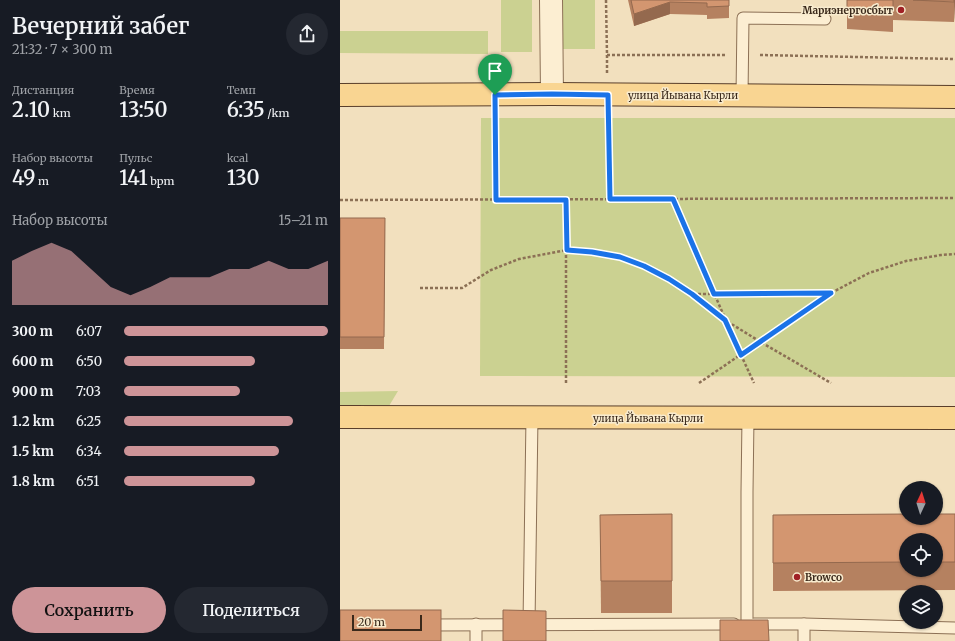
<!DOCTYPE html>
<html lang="ru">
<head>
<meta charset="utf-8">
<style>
  body { margin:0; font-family:Merriweather,serif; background:#242831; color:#f1f3f6; height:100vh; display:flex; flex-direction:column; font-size:15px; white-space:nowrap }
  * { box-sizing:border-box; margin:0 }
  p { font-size:13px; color:#9ea1a6 }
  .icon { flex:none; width:22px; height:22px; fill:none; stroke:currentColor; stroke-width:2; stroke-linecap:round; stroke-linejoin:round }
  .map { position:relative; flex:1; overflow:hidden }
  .sheet { display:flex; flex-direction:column; background:#171b24; width:340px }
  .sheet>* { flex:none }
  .needle { width:26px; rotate:4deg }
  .fabs { position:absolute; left:559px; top:481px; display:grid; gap:8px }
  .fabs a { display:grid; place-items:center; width:44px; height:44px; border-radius:50%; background:#171b24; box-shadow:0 1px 3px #0004; font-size:20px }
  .scale { position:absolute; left:12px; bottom:10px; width:70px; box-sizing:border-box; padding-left:4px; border:2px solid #3a291b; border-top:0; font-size:11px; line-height:14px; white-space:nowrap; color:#3a291b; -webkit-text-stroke:3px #f8ebce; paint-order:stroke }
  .pin { position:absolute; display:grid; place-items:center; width:34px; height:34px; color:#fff; margin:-41px -17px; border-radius:50% 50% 50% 0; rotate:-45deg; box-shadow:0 0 4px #0007 }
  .pin .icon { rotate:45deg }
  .round { display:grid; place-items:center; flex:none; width:42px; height:42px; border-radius:21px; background:#242831 }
  .headline { display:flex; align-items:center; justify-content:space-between; height:68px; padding:0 12px }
  h1 { font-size:22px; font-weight:600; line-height:30px }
  .stats { display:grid; grid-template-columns:repeat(3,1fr); gap:6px; height:68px; padding:4px 12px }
  .stats div { display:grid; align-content:center }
  .stats b { font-size:20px; font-weight:600 }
  .stats small { font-size:11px; font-weight:400 }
  .stats p { font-size:11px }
  .chart { height:112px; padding:8px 12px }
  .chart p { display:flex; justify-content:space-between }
  .chart svg { width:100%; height:72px; margin-top:4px; fill:#cd9498; opacity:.7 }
  .button { display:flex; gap:8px; margin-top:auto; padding:8px 12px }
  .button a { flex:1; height:46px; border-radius:24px; background:#cd9498; color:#111; font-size:16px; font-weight:600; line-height:46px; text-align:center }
  .button a+a { background:#242831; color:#f1f3f6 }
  ul { padding:0 12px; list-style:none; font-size:13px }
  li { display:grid; grid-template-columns:64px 48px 1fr; align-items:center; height:30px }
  li i { height:10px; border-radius:5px; background:#cd9498 }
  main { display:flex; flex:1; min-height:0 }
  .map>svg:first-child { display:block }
</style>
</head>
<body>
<main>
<section class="sheet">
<div class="headline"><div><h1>Вечерний забег</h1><p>21:32 · 7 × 300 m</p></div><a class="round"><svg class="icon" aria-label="share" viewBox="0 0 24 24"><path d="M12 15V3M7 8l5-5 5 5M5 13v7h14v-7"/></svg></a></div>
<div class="stats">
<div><p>Дистанция</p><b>2.10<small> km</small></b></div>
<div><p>Время</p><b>13:50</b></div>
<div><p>Темп</p><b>6:35<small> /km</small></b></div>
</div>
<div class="stats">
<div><p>Набор высоты</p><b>49<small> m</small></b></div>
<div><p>Пульс</p><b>141<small> bpm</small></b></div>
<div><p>kcal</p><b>130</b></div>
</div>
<div class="chart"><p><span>Набор высоты</span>15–21 m</p>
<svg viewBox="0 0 160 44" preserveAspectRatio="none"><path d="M0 44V17L10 11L20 6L30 11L40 22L50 33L60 38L70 33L80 27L90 27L100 27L110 22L120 22L130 17L140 22L150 22L160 17V44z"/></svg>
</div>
<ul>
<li><b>300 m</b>6:07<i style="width:100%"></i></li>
<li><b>600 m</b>6:50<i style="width:64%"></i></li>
<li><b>900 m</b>7:03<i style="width:57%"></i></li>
<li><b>1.2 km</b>6:25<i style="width:83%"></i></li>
<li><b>1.5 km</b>6:34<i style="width:76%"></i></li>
<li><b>1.8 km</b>6:51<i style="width:64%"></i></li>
</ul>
<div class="button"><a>Сохранить</a><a>Поделиться</a></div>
</section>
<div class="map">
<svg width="615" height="641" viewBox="0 0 615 641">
  <rect width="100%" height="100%" fill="#f2e0be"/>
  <g fill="#cbd191">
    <rect x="161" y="0" width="31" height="52"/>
    <rect x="223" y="0" width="32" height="49"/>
    <path d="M 0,31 L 148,31 L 148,54 L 0,53 Z"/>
    <path d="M 141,118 L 615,118 L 615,377 L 140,376 Z"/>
    <path d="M 58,391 L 49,406 L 0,407 L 0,392 Z"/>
  </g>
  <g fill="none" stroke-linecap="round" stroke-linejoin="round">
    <g stroke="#8c7055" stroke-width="13">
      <g id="service">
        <path d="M 402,96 L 403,18 L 485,19"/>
        <path d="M 189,624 L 192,417"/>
        <path d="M 407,624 L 407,492 L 408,418"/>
        <path d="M 414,624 L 464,624 L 615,628"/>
        <path d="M 464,624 L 464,641"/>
        <path d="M 86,625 L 394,624"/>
        <path d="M 136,641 L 136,624"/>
      </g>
    </g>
    <g stroke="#8c7055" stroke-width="24">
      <path id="tertiary" d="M 211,0 L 212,94"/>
    </g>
    <g stroke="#593e2a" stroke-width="24">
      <g id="primary">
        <path d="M 0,95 L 212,94 L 615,97"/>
        <path d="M 0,417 L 615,418"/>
      </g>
    </g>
    <g stroke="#8c7055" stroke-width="2.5" stroke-dasharray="3 2" stroke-linecap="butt">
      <path d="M 266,0 L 267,55 L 385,55"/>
      <path d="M 267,55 L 267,73"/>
      <path d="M 420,55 L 615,59"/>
      <path d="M 155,56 L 155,71"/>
      <path d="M 155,116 L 156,200"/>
      <path d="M 268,118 L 270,199"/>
      <path d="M 333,199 L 401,355 L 414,383"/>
      <path d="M 0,200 L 615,198"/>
      <path d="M 80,288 L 122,288 L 151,270 L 179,259 L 227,250 L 252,252 L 280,257 L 304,265 L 329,279 L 352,294 L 385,320 L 419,341 L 491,383"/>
      <path d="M 353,294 L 490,293"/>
      <path d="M 226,383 L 226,200"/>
      <path d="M 359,383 L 491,293 L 529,273 L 566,261 L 601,255 L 615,254"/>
    </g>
    <use href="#service" stroke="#fceed2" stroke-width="11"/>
    <use href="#tertiary" stroke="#fceed2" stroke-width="22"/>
    <use href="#primary" stroke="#f9d592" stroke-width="22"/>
  </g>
  <g fill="#b58160" fill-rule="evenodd">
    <path d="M 288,0 L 389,0 L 389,18 L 367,19 L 367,15 L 330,14 L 294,26 Z"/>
    <path d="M 507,0 L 615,0 L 614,22 L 553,20 L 553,32 L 507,29 Z"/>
    <path d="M 0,218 L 45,218 L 44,349 L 0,349 Z"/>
    <path d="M 332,514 L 332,613 L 261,613 L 260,515 Z"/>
    <path d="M 615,514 L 615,590 L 433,591 L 433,515 ZM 566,540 L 596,540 L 596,570 L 566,570 Z"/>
  </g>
  <g fill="#94694e">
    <path d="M 614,0 L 615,0 L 614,22 Z"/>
    <path d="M 330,2 L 330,14 L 294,26 L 294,14 Z"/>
  </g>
  <g fill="#d39670" stroke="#94694e">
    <path d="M 291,0 L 389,0 L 389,6 L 367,7 L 367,3 L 330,2 L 294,14 Z"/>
    <path d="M 507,0 L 553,0 L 553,11 L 507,9 Z"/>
    <path d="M 573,0 L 614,0 L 614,2 Z"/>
    <path d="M 0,218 L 45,218 L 44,337 L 0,337 Z"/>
    <path d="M 332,514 L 332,581 L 261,581 L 260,515 Z"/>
    <path d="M 566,514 L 566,518 L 596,518 L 596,514 L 615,514 L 615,562 L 596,562 L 596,540 L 566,540 L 566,562 L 433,563 L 433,515 Z"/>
    <rect x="0" y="610" width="101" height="31"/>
    <path d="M 163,610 L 206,611 L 206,641 L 163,641 Z"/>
    <path d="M 380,620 L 428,620 L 429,641 L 380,641 Z"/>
  </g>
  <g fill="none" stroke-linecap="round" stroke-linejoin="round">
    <g stroke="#fff" stroke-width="8">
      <path id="route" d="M 212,94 L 268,95 L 270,199 L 333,199 L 374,294 L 491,293 L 401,355 L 385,320 L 352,294 L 329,279 L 304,266 L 280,257 L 252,252 L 227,250 L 226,200 L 156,200 L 155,95 Z"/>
    </g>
    <use href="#route" stroke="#1a73e8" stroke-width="5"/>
  </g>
  <g fill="#a02025" stroke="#f8ebce" stroke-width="1.5">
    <circle cx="561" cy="10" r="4"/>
    <circle cx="457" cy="577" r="4"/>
  </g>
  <g text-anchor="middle" stroke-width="3" stroke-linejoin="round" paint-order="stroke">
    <g font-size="10" font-weight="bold" fill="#3a291b" stroke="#f8ebce" text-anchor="end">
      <text x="553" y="14">Мариэнергосбыт</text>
      <text x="465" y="581" text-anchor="start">Browco</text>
    </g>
    <g font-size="10" fill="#3a291b" stroke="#f8ebce">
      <text x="343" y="99">улица Йывана Кырли</text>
      <text x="308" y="422">улица Йывана Кырли</text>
    </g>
  </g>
</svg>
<div class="fabs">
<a><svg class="needle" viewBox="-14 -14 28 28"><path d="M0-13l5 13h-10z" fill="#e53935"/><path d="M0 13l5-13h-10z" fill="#9ea1a6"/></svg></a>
<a><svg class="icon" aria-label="locate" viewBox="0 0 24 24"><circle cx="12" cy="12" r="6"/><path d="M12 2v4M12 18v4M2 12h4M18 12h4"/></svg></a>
<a><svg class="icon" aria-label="layers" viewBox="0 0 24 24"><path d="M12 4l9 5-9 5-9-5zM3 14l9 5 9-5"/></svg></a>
</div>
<div class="scale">20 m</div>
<div class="pin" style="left:155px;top:95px;background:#1e9e55"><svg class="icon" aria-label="arrive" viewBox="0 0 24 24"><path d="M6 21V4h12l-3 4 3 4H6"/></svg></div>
</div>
</main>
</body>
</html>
